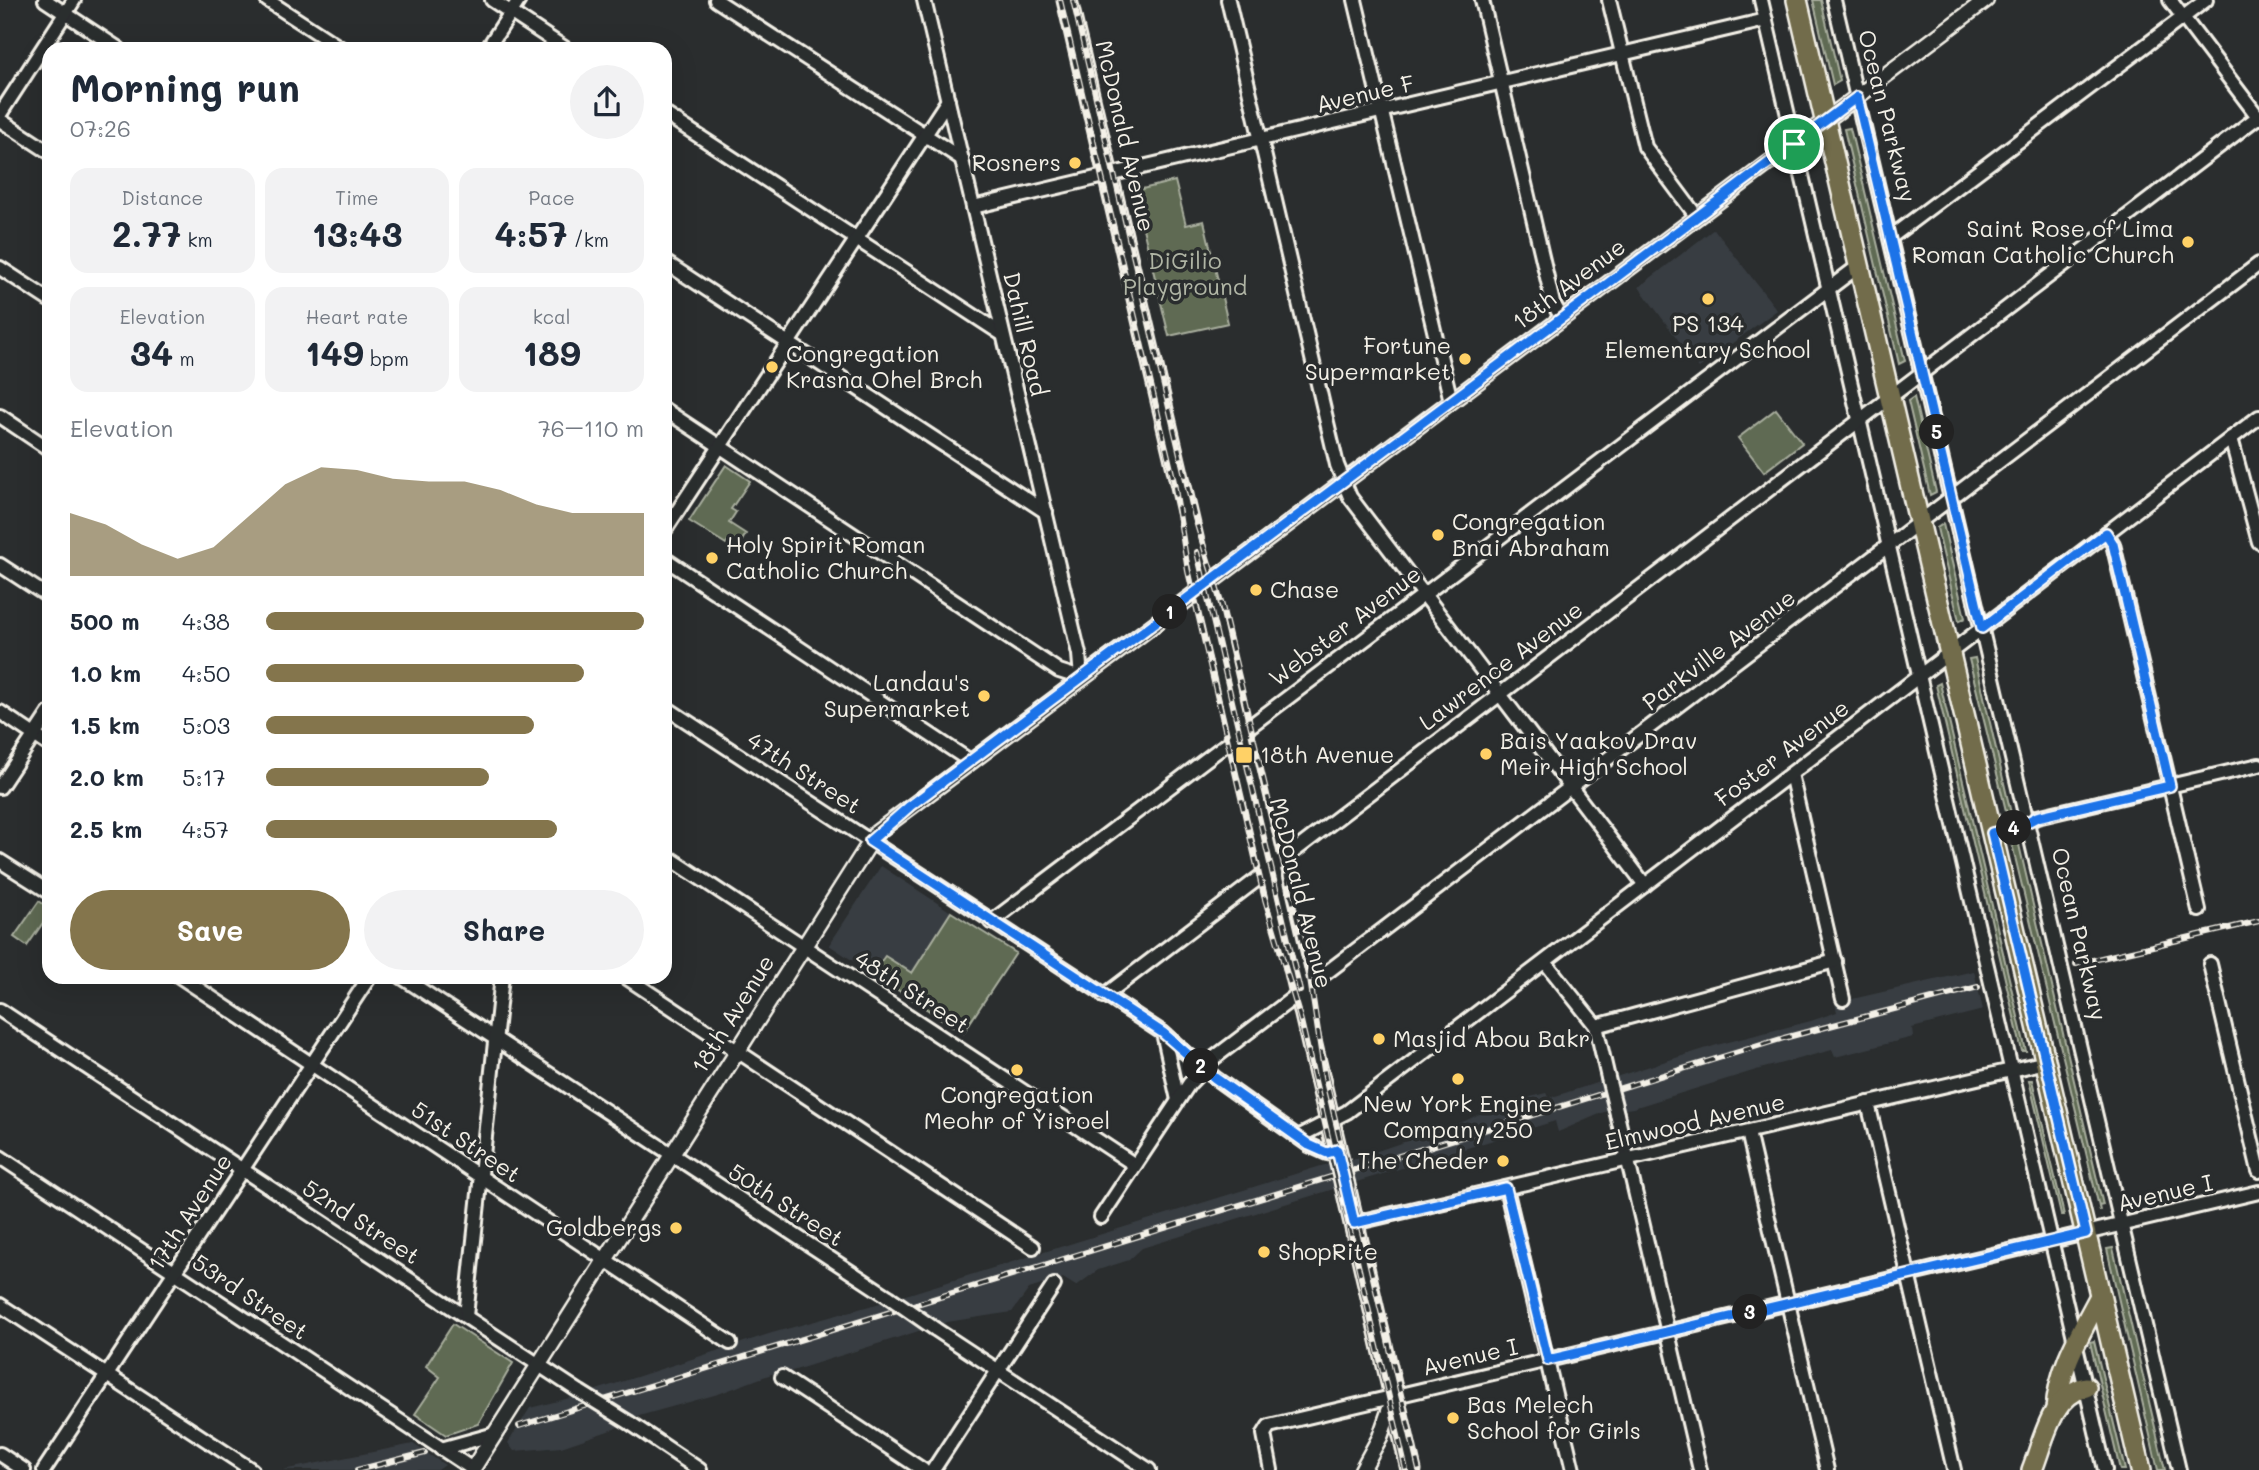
<!DOCTYPE html>
<html lang="en">
<head>
<meta charset="utf-8">
<style>
  body { margin:0; font-family:Mali,sans-serif; background:#f2f2f3; color:#1f2937; height:100vh; display:flex; flex-direction:column; font-size:26px; white-space:nowrap }
  * { box-sizing:border-box; margin:0 }
  p { font-size:23px; color:#747a83 }
  .icon { flex:none; width:38px; height:38px; fill:none; stroke:currentColor; stroke-width:2; stroke-linecap:round; stroke-linejoin:round }
  .map { position:relative; flex:1; overflow:hidden }
  .side { position:absolute; left:42px; top:42px; width:630px; height:942px; display:flex; flex-direction:column; background:#fff; border-radius:21px; box-shadow:0 7px 28px #0002 }
  .side>* { flex:none }
  .pin { position:absolute; display:grid; place-items:center; width:60px; height:60px; color:#fff; margin:-30px; border:4px solid #fff; border-radius:50%; box-shadow:0 2px 7px #0007 }
  .km { position:absolute; width:35px; height:35px; margin:-18px; border-radius:50%; background:#222; color:#fff; font-size:19px; line-height:35px; text-align:center }
  .round { display:grid; place-items:center; flex:none; width:74px; height:74px; border-radius:37px; background:#f2f2f3 }
  .head { display:flex; align-items:center; justify-content:space-between; height:119px; padding:0 28px }
  h1 { font-size:38px; font-weight:700; line-height:52px }
  .figures { display:grid; grid-template-columns:repeat(3,1fr); gap:10px; height:119px; padding:7px 28px }
  .figures div { display:grid; align-content:center; border-radius:18px; background:#f2f2f3; text-align:center }
  .figures b { font-size:35px; font-weight:700 }
  .figures small { font-size:19px; font-weight:400 }
  .figures p { font-size:19px }
  .chart { height:196px; padding:14px 28px }
  .chart p { display:flex; justify-content:space-between }
  .chart svg { width:100%; height:126px; margin-top:7px; fill:#84754c; opacity:.7 }
  .action { display:flex; gap:14px; margin-top:auto; padding:14px 28px }
  .action a { flex:1; height:80px; border-radius:42px; background:#84754c; color:#fff; font-size:28px; font-weight:700; line-height:80px; text-align:center }
  .action a+a { background:#f2f2f3; color:#1f2937 }
  ul { padding:0 28px; list-style:none; font-size:23px }
  li { display:grid; grid-template-columns:112px 84px 1fr; align-items:center; height:52px }
  li i { height:18px; border-radius:9px; background:#84754c }
  .map>svg:first-child { display:block }
</style>
</head>
<body>
<div class="map">
<svg width="2259" height="1470" viewBox="0 0 2259 1470">
  <rect width="100%" height="100%" fill="#2a2d2e"/>
  <filter id="ink" filterUnits="userSpaceOnUse"><feTurbulence type="fractalNoise" baseFrequency=".0143" numOctaves="2"/><feDisplacementMap in="SourceGraphic" scale="14" xChannelSelector="R" yChannelSelector="G"/><feConvolveMatrix kernelMatrix="1 2 1 2 8 2 1 2 1" color-interpolation-filters="sRGB"/></filter>
  <g filter="url(#ink)">
    <g fill="#393e43">
      <path d="M 1714,229 L 1777,310 L 1699,368 L 1639,287 Z"/>
      <path d="M 881,866 L 951,912 L 912,974 L 882,957 L 872,973 L 829,945 Z"/>
      <path d="M 1974,971 L 1983,1010 L 1912,1028 L 1913,1037 L 1835,1057 L 1832,1050 L 1756,1070 L 1633,1108 L 1604,1112 L 1558,1132 L 1555,1121 L 1142,1248 L 1129,1260 L 1098,1270 L 1076,1286 L 1063,1278 L 1029,1289 L 1012,1312 L 947,1322 L 792,1371 L 774,1373 L 718,1394 L 635,1417 L 614,1429 L 561,1447 L 514,1451 L 508,1443 L 530,1408 L 578,1396 L 772,1333 L 877,1304 L 1321,1166 L 1357,1158 L 1465,1121 L 1496,1106 L 1546,1093 L 1549,1098 L 1717,1045 L 1811,1021 L 1837,1012 L 1835,1003 Z"/>
      <path d="M 413,1444 L 445,1465 L 438,1470 L 283,1470 Z"/>
    </g>
    <g fill="#5e6b53" stroke="#a9ae9e" stroke-width="2">
      <path d="M 1813,0 L 1821,0 L 1840,81 L 1833,85 Z"/>
      <path d="M 1850,128 L 1905,361 L 1899,364 L 1844,129 Z"/>
      <path d="M 1175,181 L 1186,225 L 1204,221 L 1228,323 L 1169,336 L 1134,191 Z"/>
      <path d="M 1914,397 L 1936,492 L 1930,495 L 1908,401 Z"/>
      <path d="M 1776,409 L 1802,443 L 1764,472 L 1738,438 Z"/>
      <path d="M 726,465 L 750,481 L 731,509 L 736,512 L 729,523 L 746,534 L 738,547 L 728,541 L 726,544 L 689,521 Z"/>
      <path d="M 1943,524 L 1965,618 L 1959,621 L 1937,528 Z"/>
      <path d="M 1975,658 L 2013,822 L 2009,823 L 1969,659 Z"/>
      <path d="M 1940,683 L 2026,1051 L 2022,1051 L 1936,685 Z"/>
      <path d="M 2016,832 L 2103,1205 L 2099,1206 L 2100,1211 L 2010,836 Z"/>
      <path d="M 39,901 L 49,908 L 49,914 L 27,946 L 14,937 Z"/>
      <path d="M 951,912 L 1016,953 L 963,1033 L 872,973 L 885,956 L 912,973 Z"/>
      <path d="M 2029,1080 L 2032,1080 L 2064,1215 L 2061,1215 Z"/>
      <path d="M 2113,1248 L 2165,1470 L 2158,1470 L 2107,1249 Z"/>
      <path d="M 453,1324 L 513,1363 L 478,1424 L 446,1435 L 415,1414 L 440,1377 L 426,1366 Z"/>
      <path d="M 2094,1341 L 2125,1470 L 2120,1470 L 2090,1342 Z"/>
    </g>
    <g fill="none" stroke-linecap="round" stroke-linejoin="round">
      <g stroke="#f4f1e8" stroke-width="18">
        <g id="minor">
          <path d="M 45,0 L 119,49"/>
          <path d="M 267,0 L 342,49"/>
          <path d="M 492,0 L 566,49"/>
          <path d="M 716,0 L 962,159"/>
          <path d="M 1228,0 L 1337,465 L 1350,497 L 1645,885"/>
          <path d="M 1355,0 L 1451,401"/>
          <path d="M 1482,0 L 1553,303 L 1562,318"/>
          <path d="M 1609,0 L 1645,147 L 1697,217"/>
          <path d="M 1761,0 L 2105,1470"/>
          <path d="M 1834,0 L 2179,1470"/>
          <path d="M 2170,0 L 2259,118"/>
          <path d="M 487,49 L 519,0"/>
          <path d="M 0,114 L 74,0"/>
          <path d="M 665,114 L 1002,334"/>
          <path d="M 0,120 L 49,152"/>
          <path d="M 973,207 L 1766,20"/>
          <path d="M 1891,237 L 2206,0"/>
          <path d="M 665,262 L 1046,512"/>
          <path d="M 0,268 L 49,300"/>
          <path d="M 665,410 L 1059,671 L 1081,678 L 1079,654 L 924,0"/>
          <path d="M 0,416 L 49,449"/>
          <path d="M 2231,438 L 2259,542"/>
          <path d="M 665,530 L 948,100"/>
          <path d="M 2106,533 L 2113,544 L 2199,910"/>
          <path d="M 665,559 L 970,761"/>
          <path d="M 0,565 L 49,597"/>
          <path d="M 665,707 L 1163,1033 L 1215,1078 L 1309,1145 L 1327,1153 L 1337,1150"/>
          <path d="M 0,712 L 49,745"/>
          <path d="M 1791,774 L 1843,999"/>
          <path d="M 0,787 L 49,713"/>
          <path d="M 1992,833 L 2017,827 L 2037,817 L 2259,765"/>
          <path d="M 665,855 L 1135,1165"/>
          <path d="M 0,861 L 49,892"/>
          <path d="M 991,922 L 1860,265"/>
          <path d="M 1545,962 L 1596,1026 L 1608,1078"/>
          <path d="M 2210,964 L 2259,1171"/>
          <path d="M 179,976 L 730,1343"/>
          <path d="M 400,976 L 889,1297"/>
          <path d="M 624,976 L 1033,1247"/>
          <path d="M 1104,996 L 2259,116"/>
          <path d="M 0,1010 L 580,1392"/>
          <path d="M 1596,1026 L 1835,961"/>
          <path d="M 1163,1033 L 1178,1100"/>
          <path d="M 1868,1103 L 1954,1470"/>
          <path d="M 1617,1114 L 1700,1470"/>
          <path d="M 1748,1132 L 1827,1470"/>
          <path d="M 1300,1136 L 1347,1112 L 2259,417"/>
          <path d="M 0,1157 L 474,1470"/>
          <path d="M 1506,1188 L 1573,1470"/>
          <path d="M 1101,1217 L 1189,1084 L 1214,1058 L 2259,264"/>
          <path d="M 1354,1223 L 2046,1062"/>
          <path d="M 0,1305 L 252,1470"/>
          <path d="M 466,1316 L 502,976"/>
          <path d="M 935,1329 L 1149,1470"/>
          <path d="M 782,1377 L 923,1470"/>
          <path d="M 630,1423 L 700,1470"/>
          <path d="M 441,1449 L 495,1434"/>
          <path d="M 0,1454 L 24,1470"/>
          <path d="M 44,1470 L 370,976"/>
          <path d="M 933,1470 L 1054,1285"/>
          <path d="M 1271,1470 L 1264,1434 L 1269,1426 L 2259,1192"/>
        </g>
      </g>
      <g stroke="#f4f1e8" stroke-width="19">
        <g id="tertiary">
          <path d="M 472,1470 L 876,833 L 1986,0"/>
          <path d="M 1362,1470 L 1380,1437 L 1394,1397"/>
        </g>
      </g>
      <g stroke="#f4f1e8" stroke-width="23">
        <g id="secondary">
          <path d="M 1067,0 L 1339,1160"/>
          <path d="M 1345,1185 L 1411,1470"/>
        </g>
      </g>
      <g stroke="#f4f1e8" stroke-width="24">
        <g id="primary">
          <path d="M 1797,0 L 2141,1470"/>
          <path d="M 2056,1410 C 2058,1369 2081,1332 2100,1296"/>
          <path d="M 2032,1470 C 2044,1440 2051,1395 2086,1387"/>
        </g>
      </g>
      <use href="#minor" stroke="#2a2d2e" stroke-width="12"/>
      <use href="#tertiary" stroke="#2a2d2e" stroke-width="14"/>
      <use href="#secondary" stroke="#2a2d2e" stroke-width="18"/>
      <use href="#primary" stroke="#726c4b" stroke-width="19"/>
      <g stroke="#f4f1e8" stroke-width="6">
        <g id="rail">
          <path d="M 1060,0 L 1174,482 L 1188,571 L 1264,896 L 1301,1021 L 1406,1470"/>
          <path d="M 1073,0 L 1195,518 L 1222,606 L 1308,966 L 1325,1077 L 1419,1470"/>
          <path d="M 1197,552 L 1300,991"/>
          <path d="M 2076,964 L 2259,921"/>
          <path d="M 519,1426 L 1784,1038 L 1978,987"/>
          <path d="M 357,1470 L 425,1453"/>
        </g>
      </g>
      <use href="#rail" stroke="#2a2d2e" stroke-width="3.5" stroke-dasharray="10" stroke-linecap="butt"/>
      <g stroke="#f4f1e8" stroke-width="18" stroke-linecap="butt">
        <g id="minor-bridge">
          <path d="M 1608,1078 L 1617,1114"/>
          <path d="M 889,1297 L 935,1329"/>
          <path d="M 580,1392 L 630,1423"/>
        </g>
      </g>
      <g stroke="#f4f1e8" stroke-width="23" stroke-linecap="butt">
        <path id="secondary-bridge" d="M 1339,1160 L 1345,1185"/>
      </g>
      <use href="#minor-bridge" stroke="#2a2d2e" stroke-width="12"/>
      <use href="#secondary-bridge" stroke="#2a2d2e" stroke-width="18"/>
    </g>
  </g>
  <g fill="none" stroke-linecap="round" stroke-linejoin="round" filter="url(#ink)">
    <g stroke="#fff" stroke-width="14">
      <path id="route" d="M 1857,97 L 1982,628 L 2106,533 L 2113,544 L 2170,786 L 2037,817 L 2018,827 L 1992,833 L 2086,1233 L 1548,1360 L 1506,1188 L 1354,1223 L 1337,1150 L 1327,1153 L 1309,1145 L 1215,1078 L 1163,1033 L 870,841 L 910,806 Z"/>
    </g>
    <use href="#route" stroke="#1a73e8" stroke-width="9"/>
  </g>
  <g fill="#ffd166" stroke="#2a2d2e" stroke-width="2.5">
    <circle cx="1075" cy="163" r="7"/>
    <circle cx="2188" cy="242" r="7"/>
    <circle cx="1708" cy="299" r="7"/>
    <circle cx="1465" cy="359" r="7"/>
    <circle cx="772" cy="367" r="7"/>
    <circle cx="1438" cy="535" r="7"/>
    <circle cx="712" cy="558" r="7"/>
    <circle cx="1256" cy="590" r="7"/>
    <circle cx="984" cy="696" r="7"/>
    <circle cx="1486" cy="754" r="7"/>
    <rect x="1235" y="746" width="18" height="18" rx="3.5"/>
    <circle cx="1379" cy="1039" r="7"/>
    <circle cx="1017" cy="1070" r="7"/>
    <circle cx="1458" cy="1079" r="7"/>
    <circle cx="1503" cy="1161" r="7"/>
    <circle cx="676" cy="1228" r="7"/>
    <circle cx="1264" cy="1252" r="7"/>
    <circle cx="1453" cy="1418" r="7"/>
  </g>
  <g text-anchor="middle" stroke-width="7" stroke-linejoin="round" paint-order="stroke">
    <g font-size="23" fill="#f4f1e8" stroke="#2a2d2e">
      <text transform="translate(1365 94) rotate(-13)" y="8">Avenue F</text>
      <text transform="translate(1887 116) rotate(76)" y="8">Ocean Parkway</text>
      <text transform="translate(1125 136) rotate(77)" y="8">McDonald Avenue</text>
      <text transform="translate(1569 284) rotate(-37)" y="8">18th Avenue</text>
      <text transform="translate(1025 334) rotate(77)" y="8">Dahill Road</text>
      <text transform="translate(1345 626) rotate(-37)" y="8">Webster Avenue</text>
      <text transform="translate(1719 650) rotate(-37)" y="8">Parkville Avenue</text>
      <text transform="translate(1501 666) rotate(-37)" y="8">Lawrence Avenue</text>
      <text transform="translate(1782 753) rotate(-37)" y="8">Foster Avenue</text>
      <text transform="translate(804 773) rotate(33)" y="8">47th Street</text>
      <text transform="translate(1301 893) rotate(76)" y="8">McDonald Avenue</text>
      <text transform="translate(2079 934) rotate(77)" y="8">Ocean Parkway</text>
      <text transform="translate(912 992) rotate(33)" y="8">48th Street</text>
      <text transform="translate(733 1014) rotate(-58)" y="8">18th Avenue</text>
      <text transform="translate(1695 1122) rotate(-13)" y="8">Elmwood Avenue</text>
      <text transform="translate(466 1142) rotate(34)" y="8">51st Street</text>
      <text transform="translate(2165 1193) rotate(-13)" y="8">Avenue I</text>
      <text transform="translate(786 1205) rotate(33)" y="8">50th Street</text>
      <text transform="translate(190 1212) rotate(-57)" y="8">17th Avenue</text>
      <text transform="translate(361 1222) rotate(33)" y="8">52nd Street</text>
      <text transform="translate(250 1297) rotate(34)" y="8">53rd Street</text>
      <text transform="translate(1470 1357) rotate(-13)" y="8">Avenue I</text>
    </g>
    <g font-size="23" fill="#f4f1e8" stroke="#2a2d2e" text-anchor="start">
      <text x="1061" y="171" text-anchor="end">Rosners</text>
      <text x="2174" y="237" text-anchor="end">Saint Rose of Lima<tspan x="2174" dy="26">Roman Catholic Church</tspan></text>
      <text x="1708" y="332" text-anchor="middle">PS 134<tspan x="1708" dy="26">Elementary School</tspan></text>
      <text x="1451" y="354" text-anchor="end">Fortune<tspan x="1451" dy="26">Supermarket</tspan></text>
      <text x="786" y="362">Congregation<tspan x="786" dy="26">Krasna Ohel Brch</tspan></text>
      <text x="1452" y="530">Congregation<tspan x="1452" dy="26">Bnai Abraham</tspan></text>
      <text x="726" y="553">Holy Spirit Roman<tspan x="726" dy="26">Catholic Church</tspan></text>
      <text x="1270" y="598">Chase</text>
      <text x="970" y="691" text-anchor="end">Landau's<tspan x="970" dy="26">Supermarket</tspan></text>
      <text x="1500" y="749">Bais Yaakov Drav<tspan x="1500" dy="26">Meir High School</tspan></text>
      <text x="1260" y="763">18th Avenue</text>
      <text x="1393" y="1047">Masjid Abou Bakr</text>
      <text x="1017" y="1103" text-anchor="middle">Congregation<tspan x="1017" dy="26">Meohr of Yisroel</tspan></text>
      <text x="1458" y="1112" text-anchor="middle">New York Engine<tspan x="1458" dy="26">Company 250</tspan></text>
      <text x="1489" y="1169" text-anchor="end">The Cheder</text>
      <text x="662" y="1236" text-anchor="end">Goldbergs</text>
      <text x="1278" y="1260">ShopRite</text>
      <text x="1467" y="1413">Bas Melech<tspan x="1467" dy="26">School for Girls</tspan></text>
    </g>
    <g font-size="23" fill="#b0b5a5" stroke="#2a2d2e">
      <text x="1185" y="269">DiGilio<tspan x="1185" dy="26">Playground</tspan></text>
    </g>
  </g>
</svg>
<div class="pin" style="left:1794px;top:144px;background:#1e9e55"><svg class="icon" aria-label="arrive" viewBox="0 0 24 24"><path d="M6 21V4h12l-3 4 3 4H6"/></svg></div>
<b class="km" style="left:1170px;top:612px">1</b>
<b class="km" style="left:1201px;top:1066px">2</b>
<b class="km" style="left:1750px;top:1312px">3</b>
<b class="km" style="left:2014px;top:828px">4</b>
<b class="km" style="left:1937px;top:432px">5</b>
<section class="side">
<div class="head"><div><h1>Morning run</h1><p>07:26</p></div><a class="round"><svg class="icon" aria-label="share" viewBox="0 0 24 24"><path d="M12 15V3M7 8l5-5 5 5M5 13v7h14v-7"/></svg></a></div>
<div class="figures">
<div><p>Distance</p><b>2.77<small> km</small></b></div>
<div><p>Time</p><b>13:43</b></div>
<div><p>Pace</p><b>4:57<small> /km</small></b></div>
</div>
<div class="figures">
<div><p>Elevation</p><b>34<small> m</small></b></div>
<div><p>Heart rate</p><b>149<small> bpm</small></b></div>
<div><p>kcal</p><b>189</b></div>
</div>
<div class="chart"><p><span>Elevation</span>76–110 m</p>
<svg viewBox="0 0 160 44" preserveAspectRatio="none"><path d="M0 44V22L10 26L20 33L30 38L40 34L50 23L60 12L70 6L80 7L90 10L100 11L110 11L120 14L130 19L140 22L150 22L160 22V44z"/></svg>
</div>
<ul>
<li><b>500 m</b>4:38<i style="width:100%"></i></li>
<li><b>1.0 km</b>4:50<i style="width:84%"></i></li>
<li><b>1.5 km</b>5:03<i style="width:71%"></i></li>
<li><b>2.0 km</b>5:17<i style="width:59%"></i></li>
<li><b>2.5 km</b>4:57<i style="width:77%"></i></li>
</ul>
<div class="action"><a>Save</a><a>Share</a></div>
</section>
</div>
</body>
</html>
